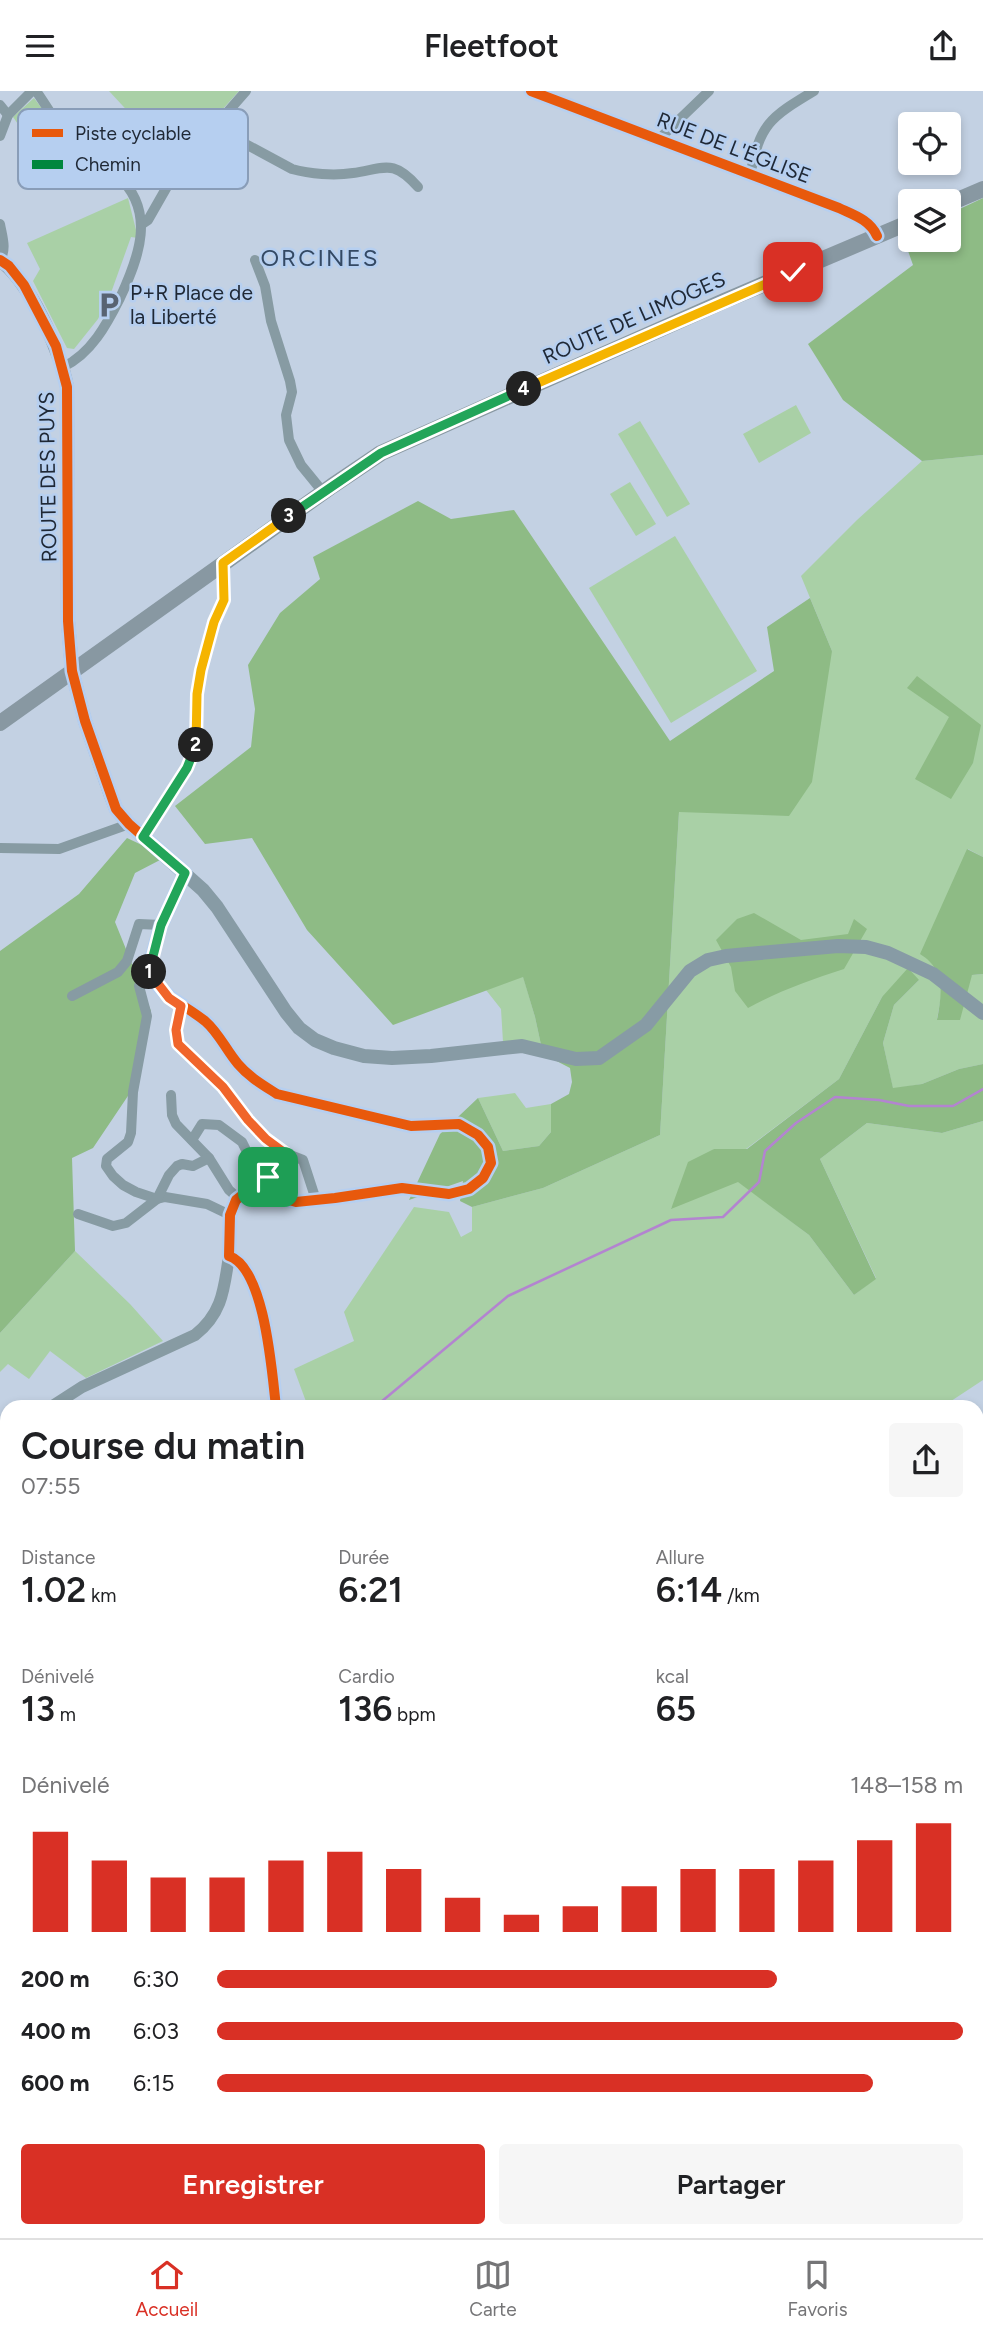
<!DOCTYPE html>
<html lang="fr">
<head>
<meta charset="utf-8">
<style>
  body { margin:0; font-family:Figtree,sans-serif; background:#f6f6f6; color:#202124; height:100vh; display:flex; flex-direction:column; font-size:26px; white-space:nowrap }
  * { box-sizing:border-box; margin:0 }
  p { font-size:23px; color:#757577 }
  .icon { flex:none; width:38px; height:38px; fill:none; stroke:currentColor; stroke-width:2; stroke-linecap:round; stroke-linejoin:round }
  .map { position:relative; flex:1; overflow:hidden }
  .details { position:absolute; left:0px; top:1309px; width:984px; height:838px; display:flex; flex-direction:column; background:#fff; border-radius:21px 21px 0 0; box-shadow:0 4px 10px #0003 }
  .details>* { flex:none }
  .buttons { position:absolute; left:898px; top:21px; display:grid; gap:14px }
  .buttons a { display:grid; place-items:center; width:63px; height:63px; border-radius:7px; background:#fff; box-shadow:0 4px 10px #0003; font-size:35px }
  .pin { position:absolute; display:grid; place-items:center; width:60px; height:60px; color:#fff; margin:-30px; border-radius:14px; box-shadow:0 4px 10px #0006 }
  .km { position:absolute; width:35px; height:35px; margin:-18px; border-radius:50%; background:#222; color:#fff; font-size:19px; line-height:35px; text-align:center }
  .round { display:grid; place-items:center; flex:none; width:74px; height:74px; border-radius:7px; background:#f6f6f6 }
  .headline { display:flex; align-items:center; justify-content:space-between; height:119px; padding:0 21px }
  h1 { font-size:38px; font-weight:600; line-height:52px }
  .metrics { display:grid; grid-template-columns:repeat(3,1fr); gap:10px; height:119px; padding:7px 21px }
  .metrics div { display:grid; align-content:center }
  .metrics b { font-size:35px; font-weight:600 }
  .metrics small { font-size:19px; font-weight:400 }
  .metrics p { font-size:19px }
  .chart { height:196px; padding:14px 21px }
  .chart p { display:flex; justify-content:space-between }
  .chart svg { width:100%; height:126px; margin-top:7px; stroke:#d93025; stroke-width:6 }
  .primary-button { display:flex; gap:14px; margin-top:auto; padding:14px 21px }
  .primary-button a { flex:1; height:80px; border-radius:7px; background:#d93025; color:#fff; font-size:28px; font-weight:600; line-height:80px; text-align:center }
  .primary-button a+a { background:#f6f6f6; color:#202124 }
  ul { padding:0 21px; list-style:none; font-size:23px }
  li { display:grid; grid-template-columns:112px 84px 1fr; align-items:center; height:52px }
  li i { height:18px; border-radius:9px; background:#d93025 }
  header { display:flex; justify-content:space-between; align-items:center; height:91px; padding:0 21px; background:#fff; font-size:32px; font-weight:600 }
  .tabs { display:flex; justify-content:space-around; align-items:center; height:98px; border-top:2px solid #e0e0e0; background:#fff; font-size:19px; color:#757577 }
  .tabs a { display:grid; justify-items:center; gap:4px }
  .tabs .on { color:#d93025 }
  .map>svg:first-child { display:block }
</style>
</head>
<body>
<header><svg class="icon" aria-label="menu" viewBox="0 0 24 24"><path d="M4 6h16M4 12h16M4 18h16"/></svg>Fleetfoot<svg class="icon" aria-label="share" viewBox="0 0 24 24"><path d="M12 15V3M7 8l5-5 5 5M5 13v7h14v-7"/></svg></header>
<div class="map">
<svg width="983" height="2147" viewBox="0 0 983 2147">
  <rect width="100%" height="100%" fill="#c3d1e3"/>
  <g fill="#a9d0a6">
    <path d="M 109,0 L 239,0 L 175,71 Z"/>
    <path d="M 34,7 L 46,23 L 25,43 L 13,26 Z"/>
    <path d="M 128,107 L 138,147 L 131,146 L 112,199 L 98,228 L 74,258 L 67,257 L 33,190 L 40,178 L 27,152 Z"/>
    <path d="M 796,314 L 811,342 L 759,372 L 743,343 Z"/>
    <path d="M 640,330 L 690,413 L 667,426 L 618,343 Z"/>
    <path d="M 983,364 L 983,766 L 968,758 L 933,871 L 942,901 L 937,928 L 972,884 L 983,883 L 983,973 L 959,978 L 922,993 L 893,998 L 883,952 L 894,914 L 919,889 L 882,906 L 839,988 L 746,1058 L 714,1058 L 671,1117 L 738,1090 L 809,1144 L 854,1204 L 876,1187 L 820,1068 L 867,1032 L 942,1042 L 983,1030 L 983,1289 L 942,1316 L 308,1316 L 294,1278 L 354,1250 L 344,1221 L 414,1116 L 449,1121 L 461,1146 L 472,1140 L 472,1116 L 543,1097 L 660,1044 L 679,721 L 832,560 L 801,485 L 857,429 L 922,370 Z"/>
    <path d="M 630,391 L 656,433 L 636,445 L 610,403 Z"/>
    <path d="M 675,445 L 757,580 L 671,632 L 589,497 Z"/>
    <path d="M 523,885 L 535,926 L 543,963 L 503,951 L 501,918 L 486,899 Z"/>
    <path d="M 515,1002 L 526,1017 L 551,1013 L 551,1041 L 539,1055 L 503,1060 L 478,1007 Z"/>
    <path d="M 75,1160 L 130,1213 L 163,1250 L 86,1287 L 50,1260 L 29,1288 L 8,1273 L 0,1281 L 0,1242 Z"/>
  </g>
  <g fill="#8ebb85">
    <path d="M 983,107 L 983,364 L 922,370 L 843,309 L 808,253 L 913,174 L 902,143 L 910,140 L 910,149 L 948,149 L 949,123 Z"/>
    <path d="M 418,410 L 451,428 L 514,419 L 670,650 L 774,580 L 767,536 L 810,507 L 832,560 L 812,691 L 789,725 L 679,721 L 660,1044 L 543,1097 L 472,1116 L 460,1110 L 463,1090 L 409,1109 L 440,1043 L 478,1007 L 503,1060 L 539,1055 L 551,1041 L 551,1013 L 569,1003 L 572,991 L 570,977 L 543,963 L 535,926 L 523,886 L 393,934 L 307,839 L 252,747 L 205,753 L 175,715 L 251,656 L 255,618 L 248,574 L 280,522 L 320,488 L 313,466 Z"/>
    <path d="M 917,585 L 981,634 L 973,672 L 951,708 L 915,688 L 949,626 L 907,597 Z"/>
    <path d="M 127,747 L 146,756 L 160,769 L 135,782 L 115,831 L 151,920 L 138,990 L 93,1057 L 72,1067 L 75,1160 L 0,1242 L 0,860 L 79,803 Z"/>
    <path d="M 967,758 L 983,766 L 983,883 L 972,884 L 960,929 L 937,929 C 942,902 946,879 920,863 Z"/>
    <path d="M 754,822 L 801,849 L 848,843 L 854,828 L 867,838 L 844,878 C 810,889 779,900 748,917 L 735,900 L 731,876 L 716,849 L 737,828 Z"/>
    <path d="M 908,877 L 919,889 L 894,914 L 883,952 L 893,997 L 922,993 L 959,978 L 983,973 L 983,1030 L 942,1042 L 867,1032 L 820,1068 L 876,1188 L 854,1204 L 809,1144 L 738,1091 L 671,1118 L 688,1071 L 714,1058 L 747,1058 L 839,988 L 882,906 Z"/>
    <path d="M 6,1447 L 7,1448 L 7,1561 L 0,1552 L 0,1464 Z"/>
    <path d="M 977,2139 L 980,2147 L 418,2147 L 418,2140 Z"/>
  </g>
  <g fill="none" stroke-linecap="round" stroke-linejoin="round">
    <g stroke="#b384d0" stroke-width="2.5">
      <path d="M 375,1316 L 508,1205 L 671,1129 L 723,1126 L 759,1091 L 765,1060 L 796,1032 L 835,1006 L 879,1009 L 909,1015 L 953,1015 L 983,998"/>
      <path d="M 0,2117 L 7,2113"/>
      <path d="M 976,2119 L 977,2110 L 983,2104"/>
      <path d="M 976,2147 L 976,2140"/>
    </g>
    <g stroke="#879ba3" stroke-width="10">
      <path d="M 36,0 C 50,19 66,51 84,65 C 94,72 107,75 117,84 C 157,120 139,166 120,207 C 107,233 91,263 63,276"/>
      <path d="M 531,0 L 839,117 C 854,124 870,129 877,145"/>
      <path d="M 0,14 L 8,24"/>
      <path d="M 214,36 L 292,78 C 310,83 334,85 353,82 C 386,77 393,68 418,96"/>
      <path d="M 0,45 L 8,24 L 32,0"/>
      <path d="M 658,49 L 709,0"/>
      <path d="M 750,85 C 760,33 769,27 814,0"/>
      <path d="M 0,133 C 2,145 7,158 0,169"/>
      <path d="M 142,133 L 148,129 L 176,80 L 246,0"/>
      <path d="M 255,169 L 265,195 L 271,230 L 290,290 L 292,301 L 286,324 L 289,349 L 301,374 L 323,401"/>
      <path d="M 143,745 L 155,724 L 187,677 L 196,655 L 197,603 L 201,579 L 213,531 L 224,509 L 223,472"/>
      <path d="M 0,757 L 59,758 L 129,733"/>
      <path d="M 185,782 L 161,834 L 148,880 C 165,909 181,911 205,930 C 219,942 226,959 238,973 C 249,986 263,994 277,1003 L 411,1035 L 459,1033 L 478,1044 L 488,1056 L 491,1072 L 483,1087 L 469,1098 L 449,1103 L 402,1097 L 335,1107 L 296,1111 L 262,1101 L 245,1102 L 236,1109 L 230,1124 L 229,1165"/>
      <path d="M 148,880 L 143,884 L 139,895 L 147,925 L 133,1001 L 131,1042 L 128,1051 L 107,1068 L 106,1075 L 113,1085 L 123,1094 L 136,1101 L 157,1108 L 165,1106 L 207,1113 L 230,1124"/>
      <path d="M 72,905 L 118,881 L 127,870 L 139,833 L 161,834"/>
      <path d="M 181,915 L 176,939 L 178,953 L 223,996 L 248,1029 L 266,1048 L 285,1062 L 303,1069 L 316,1109"/>
      <path d="M 171,1004 L 172,1024 L 176,1033 L 209,1067 L 229,1099 L 238,1107"/>
      <path d="M 192,1049 L 202,1033 L 219,1034 L 242,1051 L 249,1065 L 268,1086"/>
      <path d="M 262,1101 L 268,1086 L 285,1062"/>
      <path d="M 78,1123 L 113,1135 L 126,1132 L 157,1108 L 169,1084 L 177,1075 L 182,1073 L 193,1075 L 209,1067"/>
      <path d="M 0,1421 L 7,1402"/>
      <path d="M 0,1559 L 7,1565"/>
    </g>
    <g stroke="#879ba3" stroke-width="12">
      <path d="M 51,1316 L 82,1296 L 195,1244 C 223,1222 224,1197 229,1165 C 265,1177 272,1282 276,1316"/>
      <path d="M 0,1363 L 7,1356"/>
      <path d="M 291,2140 L 292,2147"/>
    </g>
    <path stroke="#879ba5" stroke-width="14" d="M 0,169 C 30,191 60,259 67,296 L 68,530 L 72,580 L 85,630 L 110,702 L 116,718 L 129,733 L 203,799 L 217,816 L 286,921 L 299,937 L 315,949 L 334,957 L 364,965 L 392,967 L 431,965 L 522,955 L 576,968 L 599,967 L 646,934 L 690,880 L 708,869 L 726,865 L 838,855 L 866,856 L 888,862 L 933,883 L 983,922"/>
    <g stroke="#8898a2" stroke-width="16">
      <path d="M 948,113 L 983,98"/>
      <path d="M 0,632 L 332,395 L 381,362 L 724,210 L 910,131"/>
    </g>
    <path stroke="#00873e" stroke-width="9" stroke-dasharray="18 9" stroke-linecap="butt" d="M 0,1825 L 7,1816"/>
    <g stroke="#b6cff0" stroke-width="15">
      <g id="cycleway">
        <path d="M 531,0 L 839,117 C 854,124 870,129 877,145"/>
        <path d="M 0,169 L 9,175 L 24,194 L 56,255 L 67,296 L 68,530 L 72,580 L 85,630 L 116,718 L 129,733 L 185,782 L 161,834 L 148,880 C 165,909 181,911 205,930 C 219,942 226,959 238,973 C 249,986 263,994 277,1003 L 411,1035 L 459,1033 L 478,1044 L 488,1056 L 491,1072 L 483,1087 L 469,1098 L 449,1103 L 402,1097 L 335,1107 L 296,1111 L 262,1101 L 245,1102 L 236,1109 L 230,1124 L 229,1165 C 265,1177 272,1282 276,1316"/>
      </g>
    </g>
    <use href="#cycleway" stroke="#e8590c" stroke-width="10"/>
  </g>
  <g fill="none" stroke-linecap="round" stroke-linejoin="round">
    <g stroke="#fff" stroke-width="14">
      <path id="split-1" d="M 149,881 L 169,907 L 181,915 L 176,939 L 178,953 L 223,996 L 248,1029 L 266,1048 L 285,1062 L 268,1086"/>
    </g>
    <g stroke="#fff" stroke-width="14">
      <path id="split-2" d="M 149,881 L 161,834 L 185,782 L 143,746 L 187,677 L 196,654"/>
    </g>
    <g stroke="#fff" stroke-width="14">
      <path id="split-3" d="M 196,654 L 197,603 L 201,579 L 214,531 L 224,509 L 223,472 L 289,425"/>
    </g>
    <g stroke="#fff" stroke-width="14">
      <path id="split-4" d="M 289,425 L 381,362 L 524,298"/>
    </g>
    <g stroke="#fff" stroke-width="14">
      <path id="split-5" d="M 524,298 L 793,181"/>
    </g>
    <use href="#split-1" stroke="#f0652b" stroke-width="9"/>
    <use href="#split-2" stroke="#22a559" stroke-width="9"/>
    <use href="#split-3" stroke="#f5b400" stroke-width="9"/>
    <use href="#split-4" stroke="#22a559" stroke-width="9"/>
    <use href="#split-5" stroke="#f5b400" stroke-width="9"/>
  </g>
  <defs>
    <g id="parking-bare" transform="scale(2.1)"><path d="M-3.5-5.5H1a3.5 3.5 0 0 1 0 7H-1V5.5H-3.5ZM-1-3.4V-.6H.8a1.4 1.4 0 0 0 0-2.8Z" fill="#586372" stroke="#b6cff0" stroke-width="2.5" paint-order="stroke"/></g>
  </defs>
  <g fill-rule="evenodd">
    <use href="#parking-bare" x="109" y="214"/>
  </g>
  <g text-anchor="middle" stroke-width="5" stroke-linejoin="round" paint-order="stroke">
    <g font-size="21" fill="#1f2835" stroke="#b6cff0">
      <text transform="translate(734 57) rotate(21)" y="7">RUE DE L'ÉGLISE</text>
      <text transform="translate(634 227) rotate(-24)" y="7">ROUTE DE LIMOGES</text>
      <text transform="translate(48 386) rotate(-91)" y="7">ROUTE DES PUYS</text>
    </g>
    <g font-size="21" fill="#1f2835" stroke="#b6cff0" text-anchor="start">
      <text x="130" y="209">P+R Place de<tspan x="130" dy="24">la Liberté</tspan></text>
    </g>
    <g font-size="24" letter-spacing="2" fill="#344964" stroke="#b6cff0">
      <text x="320" y="175">ORCINES</text>
    </g>
  </g>
  <rect x="18" y="18" width="230" height="80" rx="10" fill="#b6cff0" stroke="#899db8" stroke-width="2"/>
  <rect x="32" y="38" width="31" height="8" fill="#e8590c"/>
  <rect x="32" y="69" width="31" height="9" fill="#00873e"/>
  <g font-size="19" fill="#1f2835">
    <text x="75" y="49">Piste cyclable</text>
    <text x="75" y="80">Chemin</text>
  </g>
</svg>
<div class="buttons">
<a><svg class="icon" aria-label="locate" viewBox="0 0 24 24"><circle cx="12" cy="12" r="6"/><path d="M12 2v4M12 18v4M2 12h4M18 12h4"/></svg></a>
<a><svg class="icon" aria-label="layers" viewBox="0 0 24 24"><path d="M12 4l9 5-9 5-9-5zM3 14l9 5 9-5"/></svg></a>
</div>
<div class="pin" style="left:268px;top:1086px;background:#1e9e55"><svg class="icon" aria-label="arrive" viewBox="0 0 24 24"><path d="M6 21V4h12l-3 4 3 4H6"/></svg></div>
<div class="pin" style="left:793px;top:181px;background:#d93025"><svg class="icon" aria-label="check" viewBox="0 0 24 24"><path d="M5 12l5 5 9-10"/></svg></div>
<b class="km" style="left:149px;top:881px">1</b>
<b class="km" style="left:196px;top:654px">2</b>
<b class="km" style="left:289px;top:425px">3</b>
<b class="km" style="left:524px;top:298px">4</b>
<section class="details">
<div class="headline"><div><h1>Course du matin</h1><p>07:55</p></div><a class="round"><svg class="icon" aria-label="share" viewBox="0 0 24 24"><path d="M12 15V3M7 8l5-5 5 5M5 13v7h14v-7"/></svg></a></div>
<div class="metrics">
<div><p>Distance</p><b>1.02<small> km</small></b></div>
<div><p>Durée</p><b>6:21</b></div>
<div><p>Allure</p><b>6:14<small> /km</small></b></div>
</div>
<div class="metrics">
<div><p>Dénivelé</p><b>13<small> m</small></b></div>
<div><p>Cardio</p><b>136<small> bpm</small></b></div>
<div><p>kcal</p><b>65</b></div>
</div>
<div class="chart"><p><span>Dénivelé</span>148–158 m</p>
<svg viewBox="0 0 160 44" preserveAspectRatio="none"><path d="M5 44V9M15 44V19M25 44V25M35 44V25M45 44V19M55 44V16M65 44V22M75 44V32M85 44V38M95 44V35M105 44V28M115 44V22M125 44V22M135 44V19M145 44V12M155 44V6"/></svg>
</div>
<ul>
<li><b>200 m</b>6:30<i style="width:75%"></i></li>
<li><b>400 m</b>6:03<i style="width:100%"></i></li>
<li><b>600 m</b>6:15<i style="width:88%"></i></li>
</ul>
<div class="primary-button"><a>Enregistrer</a><a>Partager</a></div>
</section>
</div>
<nav class="tabs">
<a class="on"><svg class="icon" aria-label="home" viewBox="0 0 24 24"><path d="M3 11l9-7 9 7M6 9v11h12V9"/></svg>Accueil</a>
<a><svg class="icon" aria-label="map" viewBox="0 0 24 24"><path d="M3 6l6-2 6 2 6-2v14l-6 2-6-2-6 2zM9 4v14M15 6v14"/></svg>Carte</a>
<a><svg class="icon" aria-label="saved" viewBox="0 0 24 24"><path d="M7 4h10v16l-5-4-5 4z"/></svg>Favoris</a>
</nav>
</body>
</html>
